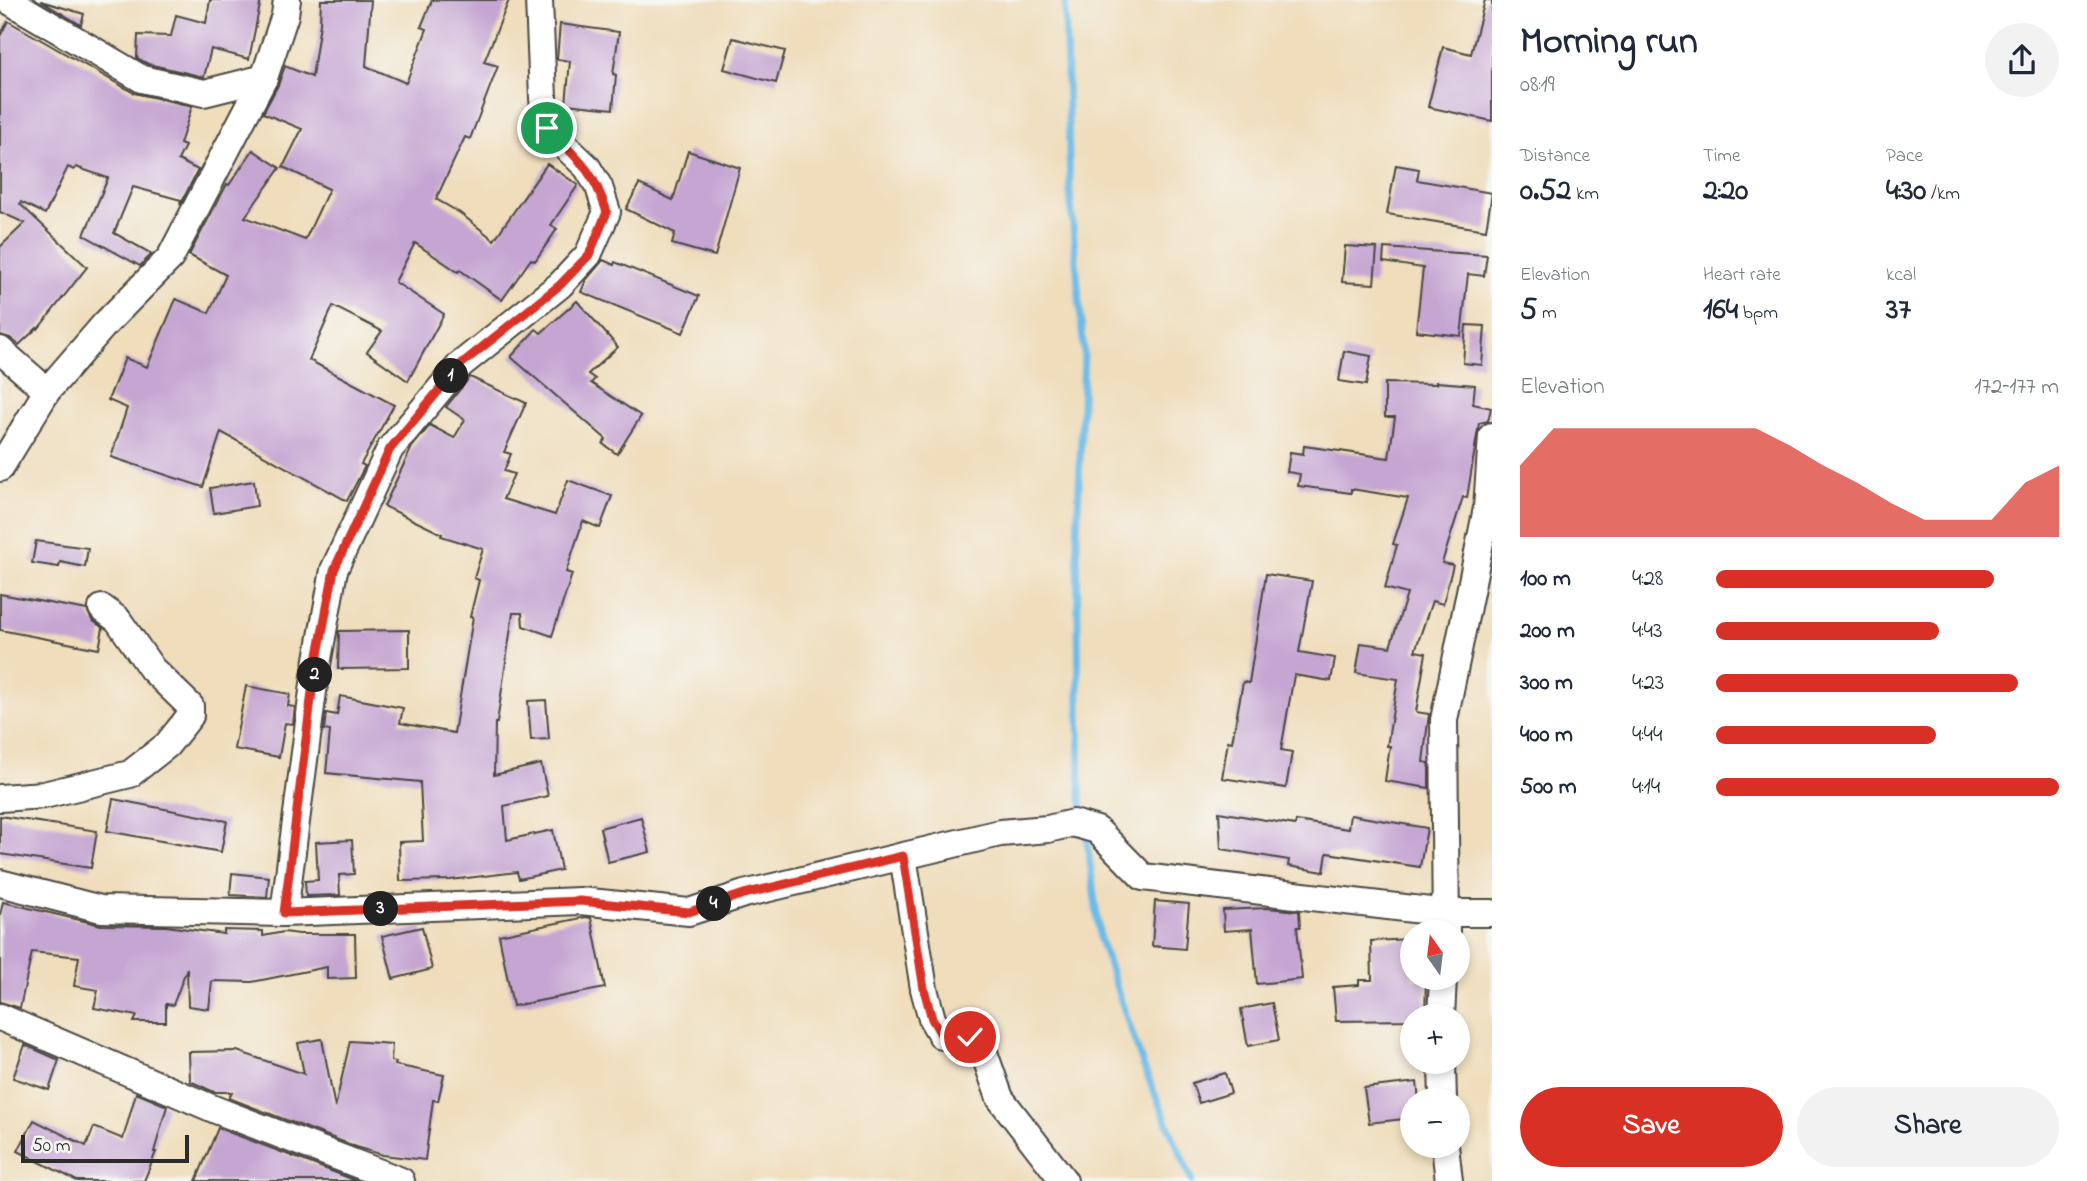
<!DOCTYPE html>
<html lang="en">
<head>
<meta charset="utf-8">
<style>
  body { margin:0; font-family:"Indie Flower",sans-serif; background:#f2f2f3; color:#1f2937; height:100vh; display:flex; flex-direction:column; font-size:26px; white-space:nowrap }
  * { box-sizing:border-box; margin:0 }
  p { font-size:23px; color:#747a83 }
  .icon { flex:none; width:38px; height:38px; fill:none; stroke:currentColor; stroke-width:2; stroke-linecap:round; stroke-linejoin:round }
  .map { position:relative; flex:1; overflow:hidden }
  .panel { display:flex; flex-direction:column; background:#fff; width:595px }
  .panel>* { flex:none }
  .needle { width:46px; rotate:346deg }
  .tools { position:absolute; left:1400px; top:920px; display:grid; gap:14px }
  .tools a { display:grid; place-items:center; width:70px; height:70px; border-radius:50%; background:#fff; box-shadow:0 4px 10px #0003; font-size:35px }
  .scale { position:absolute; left:21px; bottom:18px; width:168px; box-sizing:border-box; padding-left:7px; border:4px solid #2b2b2b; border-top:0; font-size:19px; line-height:24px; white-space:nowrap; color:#2b2b2b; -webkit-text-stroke:5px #f6f6f2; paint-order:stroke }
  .pin { position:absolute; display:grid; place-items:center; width:60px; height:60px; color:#fff; margin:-30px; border:4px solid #fff; border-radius:50%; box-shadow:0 2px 7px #0007 }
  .km { position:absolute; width:35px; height:35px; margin:-18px; border-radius:50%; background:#222; color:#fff; font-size:19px; line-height:35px; text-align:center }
  .round { display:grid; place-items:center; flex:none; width:74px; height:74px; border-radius:37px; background:#f2f2f3 }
  .overview { display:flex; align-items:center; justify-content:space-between; height:119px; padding:0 28px }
  h1 { font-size:38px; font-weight:800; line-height:52px }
  .figures { display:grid; grid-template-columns:repeat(3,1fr); gap:10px; height:119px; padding:7px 28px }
  .figures div { display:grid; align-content:center }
  .figures b { font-size:30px; font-weight:800 }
  .figures small { font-size:19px; font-weight:400 }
  .figures p { font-size:19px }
  .chart { height:196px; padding:14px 28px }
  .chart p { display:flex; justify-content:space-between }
  .chart svg { width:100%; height:126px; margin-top:7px; fill:#d93025; opacity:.7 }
  .cta { display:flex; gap:14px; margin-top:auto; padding:14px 28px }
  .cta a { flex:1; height:80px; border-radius:42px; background:#d93025; color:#fff; font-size:28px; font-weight:800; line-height:80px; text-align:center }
  .cta a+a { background:#f2f2f3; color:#1f2937 }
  ul { padding:0 28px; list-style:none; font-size:23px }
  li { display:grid; grid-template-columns:112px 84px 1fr; align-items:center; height:52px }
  li i { height:18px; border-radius:9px; background:#d93025 }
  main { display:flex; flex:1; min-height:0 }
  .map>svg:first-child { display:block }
</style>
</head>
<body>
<main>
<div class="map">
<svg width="1492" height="1181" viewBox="0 0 1492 1181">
  <rect width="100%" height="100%" fill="#f6f6f2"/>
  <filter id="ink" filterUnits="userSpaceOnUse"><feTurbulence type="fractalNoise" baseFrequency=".0143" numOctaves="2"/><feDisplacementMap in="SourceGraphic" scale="14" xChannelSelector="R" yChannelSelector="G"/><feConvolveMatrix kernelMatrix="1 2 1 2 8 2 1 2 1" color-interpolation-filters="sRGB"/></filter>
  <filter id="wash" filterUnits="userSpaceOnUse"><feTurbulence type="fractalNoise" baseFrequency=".00686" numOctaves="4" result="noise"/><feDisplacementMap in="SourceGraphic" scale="28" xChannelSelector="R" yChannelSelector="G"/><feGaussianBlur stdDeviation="1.57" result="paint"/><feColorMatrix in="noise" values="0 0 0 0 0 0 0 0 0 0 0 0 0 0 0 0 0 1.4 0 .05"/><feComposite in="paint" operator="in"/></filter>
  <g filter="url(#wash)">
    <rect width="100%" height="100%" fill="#efddbb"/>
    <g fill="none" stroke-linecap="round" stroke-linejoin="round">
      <g stroke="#6dbbe7" stroke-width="7">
        <path d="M 1065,0 L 1070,192 L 1084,354 L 1077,539 L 1080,792 L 1084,820"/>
        <path d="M 1086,832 L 1100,939 L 1144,1068 L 1192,1181"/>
      </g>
    </g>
    <g id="blocks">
      <g fill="#c5a5d2">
        <path d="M 210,0 L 261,0 L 249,59 L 211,49 L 204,77 L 148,64 L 137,58 L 138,35 L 171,36 L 176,15 L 206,23 Z"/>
        <path d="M 321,0 L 371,0 L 366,66 L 406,83 L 427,29 L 421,27 L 432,0 L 509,0 L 484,62 L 498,66 L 470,139 L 465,137 L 436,199 L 460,213 L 494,240 L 547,164 L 578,185 L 551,225 L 557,229 L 535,261 L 531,259 L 502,300 L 460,270 L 458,272 L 415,243 L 395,282 L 444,314 L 408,381 L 367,352 L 382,331 L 333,306 L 309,360 L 394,405 L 361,464 L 365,466 L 347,501 L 221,432 L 203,487 L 111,457 L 127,408 L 108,400 L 125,358 L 147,367 L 176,299 L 209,313 L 226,275 L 189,255 L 227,184 L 229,185 L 253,150 L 280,168 L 245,217 L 305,240 L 329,189 L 283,167 L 302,129 L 263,113 L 278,85 L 285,66 L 312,77 L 320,24 Z"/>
        <path d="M 1485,0 L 1492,0 L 1492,121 L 1428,107 L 1443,47 L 1471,54 Z"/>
        <path d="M 41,1 L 84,14 L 81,25 Z"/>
        <path d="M 8,21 L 134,93 L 192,106 L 180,144 L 185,146 L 178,160 L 198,170 L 180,205 L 181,200 L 133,187 L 114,233 L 152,254 L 140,266 L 84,235 L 108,178 L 76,167 L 74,170 L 68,167 L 45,214 L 21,202 L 20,204 L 87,267 L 38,329 L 37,328 L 19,345 L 10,338 L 0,335 L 0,247 L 25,223 L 0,212 L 0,36 Z"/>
        <path d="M 560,24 L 619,32 L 613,74 L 616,75 L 613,109 L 566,104 L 570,61 L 557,59 Z"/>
        <path d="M 733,38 L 785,51 L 776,83 L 724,69 Z"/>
        <path d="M 688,151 L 740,168 L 715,256 L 672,244 L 675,233 L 626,209 L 639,184 L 673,200 Z"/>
        <path d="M 1396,165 L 1419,169 L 1417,180 L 1492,193 L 1486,230 L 1387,214 Z"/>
        <path d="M 1345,246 L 1377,248 L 1374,284 L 1342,282 Z"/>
        <path d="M 1384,248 L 1487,255 L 1484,276 L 1468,274 L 1461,336 L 1416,331 L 1423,268 L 1383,262 Z"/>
        <path d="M 603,260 L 614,265 L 615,262 L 699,296 L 683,333 L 581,292 L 586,280 Z"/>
        <path d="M 577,301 L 618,347 L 588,374 L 595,379 L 591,383 L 641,416 L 617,454 L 603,444 L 606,439 L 511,357 L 536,329 L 541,333 Z"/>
        <path d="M 1466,325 L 1485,326 L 1482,365 L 1463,363 Z"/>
        <path d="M 1344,351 L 1371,356 L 1366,385 L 1339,381 Z"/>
        <path d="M 470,377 L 526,403 L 504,452 L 511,454 L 504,471 L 514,474 L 503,499 L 555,515 L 568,480 L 612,496 L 600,528 L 583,521 L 566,572 L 572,574 L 552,636 L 523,626 L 522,613 L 513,613 L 497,723 L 495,723 L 494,775 L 541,764 L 548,796 L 504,806 L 507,840 L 553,830 L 561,870 L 519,879 L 517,872 L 450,880 L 400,881 L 399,842 L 423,841 L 420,782 L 326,773 L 330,731 L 324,730 L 326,713 L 337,715 L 340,696 L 403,708 L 400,723 L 454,733 L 473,617 L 470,617 L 479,580 L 474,578 L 483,549 L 441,536 L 442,534 L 384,506 L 412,447 L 430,425 L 454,438 L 465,420 L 446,407 Z"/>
        <path d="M 1436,382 L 1475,385 L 1473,404 L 1491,408 L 1488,421 L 1479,423 L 1467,498 L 1463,497 L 1442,563 L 1453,565 L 1443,604 L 1432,601 L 1415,651 L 1426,653 L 1416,712 L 1429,714 L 1423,762 L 1429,763 L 1429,788 L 1385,781 L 1390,746 L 1387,746 L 1398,679 L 1356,673 L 1361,643 L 1390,647 L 1407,594 L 1385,588 L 1397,545 L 1393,544 L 1408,498 L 1351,489 L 1351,493 L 1298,486 L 1300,474 L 1287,472 L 1290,452 L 1303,454 L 1304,446 L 1389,458 L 1395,417 L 1385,417 L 1385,383 L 1436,384 Z"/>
        <path d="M 254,481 L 257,506 L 214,513 L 210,488 Z"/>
        <path d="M 36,541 L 88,548 L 85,567 L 60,562 L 59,567 L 32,563 Z"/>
        <path d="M 1266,574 L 1312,581 L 1299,652 L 1335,658 L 1331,681 L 1294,675 L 1281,750 L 1292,752 L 1286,788 L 1222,778 L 1228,741 L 1232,742 L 1243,682 L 1249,683 Z"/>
        <path d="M 0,594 L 87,610 L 92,620 L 103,628 L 99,649 L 0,630 Z"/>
        <path d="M 409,630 L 409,668 L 338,669 L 339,631 Z"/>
        <path d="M 246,686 L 290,694 L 288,706 L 295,707 L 293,724 L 285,723 L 279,757 L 234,749 Z"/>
        <path d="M 546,700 L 549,739 L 531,740 L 528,701 Z"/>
        <path d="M 113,799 L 227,821 L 221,852 L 107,831 Z"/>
        <path d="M 1219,812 L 1295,825 L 1296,821 L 1348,829 L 1350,815 L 1427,828 L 1420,867 L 1327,853 L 1324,872 L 1288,866 L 1289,860 L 1221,849 Z"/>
        <path d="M 0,816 L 97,831 L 91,868 L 0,854 Z"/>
        <path d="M 641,817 L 650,852 L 608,862 L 600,828 Z"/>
        <path d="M 352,840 L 354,874 L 339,875 L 340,895 L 306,896 L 305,881 L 318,880 L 316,842 Z"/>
        <path d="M 232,873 L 269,877 L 267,897 L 230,895 Z"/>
        <path d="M 1155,901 L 1189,904 L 1185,949 L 1152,946 Z"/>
        <path d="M 3,902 L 101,925 L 166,926 L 224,934 L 224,930 L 263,931 L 263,936 L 284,932 L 299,934 L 355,934 L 356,978 L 327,979 L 327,967 L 252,982 L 212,981 L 209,1009 L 188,1006 L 187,968 L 173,1005 L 166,1004 L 166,1022 L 134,1022 L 137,1016 L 94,1008 L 98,990 L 74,986 L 79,957 L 32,952 L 20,1008 L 0,1002 L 0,915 Z"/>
        <path d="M 1267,908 L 1299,911 L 1300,927 L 1297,927 L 1302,979 L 1257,984 L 1252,929 L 1224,931 L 1223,910 Z"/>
        <path d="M 586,917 L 591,918 L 605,988 L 513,1006 L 499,935 Z"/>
        <path d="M 422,927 L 432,969 L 393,979 L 382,936 Z"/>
        <path d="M 1412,939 L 1412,979 L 1426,979 L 1425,1017 L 1412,1017 L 1412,1020 L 1336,1021 L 1333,987 L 1359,985 L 1359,980 L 1372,980 L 1371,941 Z"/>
        <path d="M 1272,1003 L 1279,1040 L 1248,1046 L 1241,1009 Z"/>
        <path d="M 322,1039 L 335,1108 L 350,1041 L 392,1044 L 391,1061 L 396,1062 L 395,1065 L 444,1075 L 438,1101 L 433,1100 L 425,1160 L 383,1155 L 359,1148 L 229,1098 L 232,1092 L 214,1092 L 190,1081 L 189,1052 L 237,1051 L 304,1074 L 298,1043 Z"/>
        <path d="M 25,1045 L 59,1060 L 49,1090 L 13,1078 Z"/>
        <path d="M 1225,1073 L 1231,1093 L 1199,1103 L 1192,1083 Z"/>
        <path d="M 1417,1082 L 1419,1101 L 1412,1101 L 1412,1118 L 1369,1123 L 1364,1088 Z"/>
        <path d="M 136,1093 L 167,1106 L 154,1152 L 156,1152 L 144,1181 L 77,1181 L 18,1151 L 34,1120 L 86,1146 L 94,1127 L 123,1139 Z"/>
        <path d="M 218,1128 L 357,1181 L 196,1181 Z"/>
      </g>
    </g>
  </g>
  <g filter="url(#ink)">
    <use href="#blocks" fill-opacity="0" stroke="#484641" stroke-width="2"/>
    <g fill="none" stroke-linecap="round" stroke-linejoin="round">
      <g stroke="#484641" stroke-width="30">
        <g id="minor">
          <path d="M 8,0 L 142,79 L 204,93 L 264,78"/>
          <path d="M 0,350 L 47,391"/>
          <path d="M 0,468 L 47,391 L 105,324 L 170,258 L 264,78 L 285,15 L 287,0"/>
          <path d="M 0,798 L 44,795 L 130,774 L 167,745 L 190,716 L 190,706 L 152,669 L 118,620 L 102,608"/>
          <path d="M 903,856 L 924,989 L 932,1019 L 942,1036 L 970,1037 L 983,1050 L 1000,1098 L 1064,1181"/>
          <path d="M 0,883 L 101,909 L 284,913 L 580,901 L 689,912 L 744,894 L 1000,833 L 1048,829 L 1073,823 L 1097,830 L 1143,877 L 1447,913 L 1492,913"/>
          <path d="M 284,913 L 315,676 L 334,570 L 390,449 L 460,365 L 560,285 L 588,255 L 607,212 L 599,187 L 587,167 L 546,128 L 543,98 L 539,0"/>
          <path d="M 1446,933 L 1444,720 L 1487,508 L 1492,436"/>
          <path d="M 0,1017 L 216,1110 L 401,1181"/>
          <path d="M 1441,1017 L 1443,978"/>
          <path d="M 1442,1062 L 1443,1101"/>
          <path d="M 1445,1146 L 1449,1181"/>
        </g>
      </g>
      <use href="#minor" stroke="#fff" stroke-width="26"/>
    </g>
  </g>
  <g fill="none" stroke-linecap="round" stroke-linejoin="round" filter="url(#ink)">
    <g stroke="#fff" stroke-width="14">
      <path id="route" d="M 547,128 C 578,159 593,169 607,212 L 589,255 L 560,285 L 460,365 L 390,449 L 334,570 L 314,676 L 284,913 L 580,901 L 689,912 L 744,894 L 903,856 L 924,989 L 932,1019 L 942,1036 L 970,1037"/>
    </g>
    <use href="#route" stroke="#d93025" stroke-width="9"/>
  </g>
</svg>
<div class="tools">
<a><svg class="needle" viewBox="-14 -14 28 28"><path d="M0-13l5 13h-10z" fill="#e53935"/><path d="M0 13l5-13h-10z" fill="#747a83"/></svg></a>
<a>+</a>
<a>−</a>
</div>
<div class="scale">50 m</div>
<div class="pin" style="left:547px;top:128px;background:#1e9e55"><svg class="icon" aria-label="arrive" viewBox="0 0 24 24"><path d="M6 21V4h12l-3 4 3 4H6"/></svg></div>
<div class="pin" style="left:970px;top:1037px;background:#d93025"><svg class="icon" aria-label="check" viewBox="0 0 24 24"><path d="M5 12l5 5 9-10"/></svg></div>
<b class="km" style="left:451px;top:376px">1</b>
<b class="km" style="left:315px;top:675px">2</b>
<b class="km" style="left:381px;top:909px">3</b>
<b class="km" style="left:714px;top:904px">4</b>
</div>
<section class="panel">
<div class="overview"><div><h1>Morning run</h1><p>08:19</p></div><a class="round"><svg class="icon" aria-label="share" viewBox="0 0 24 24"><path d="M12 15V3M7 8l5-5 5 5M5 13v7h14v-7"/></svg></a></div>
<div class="figures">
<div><p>Distance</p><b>0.52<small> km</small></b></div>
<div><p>Time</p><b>2:20</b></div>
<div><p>Pace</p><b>4:30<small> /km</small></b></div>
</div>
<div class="figures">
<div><p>Elevation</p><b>5<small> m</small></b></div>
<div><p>Heart rate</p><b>164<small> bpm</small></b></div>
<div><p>kcal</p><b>37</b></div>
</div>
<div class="chart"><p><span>Elevation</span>172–177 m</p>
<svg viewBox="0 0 160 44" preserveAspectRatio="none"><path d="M0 44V19L10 6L20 6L30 6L40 6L50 6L60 6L70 6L80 12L90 19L100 25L110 32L120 38L130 38L140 38L150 25L160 19V44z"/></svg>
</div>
<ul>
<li><b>100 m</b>4:28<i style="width:81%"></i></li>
<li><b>200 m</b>4:43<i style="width:65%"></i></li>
<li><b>300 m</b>4:23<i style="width:88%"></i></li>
<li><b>400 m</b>4:44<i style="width:64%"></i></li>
<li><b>500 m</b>4:14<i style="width:100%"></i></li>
</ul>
<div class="cta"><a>Save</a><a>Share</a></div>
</section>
</main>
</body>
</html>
